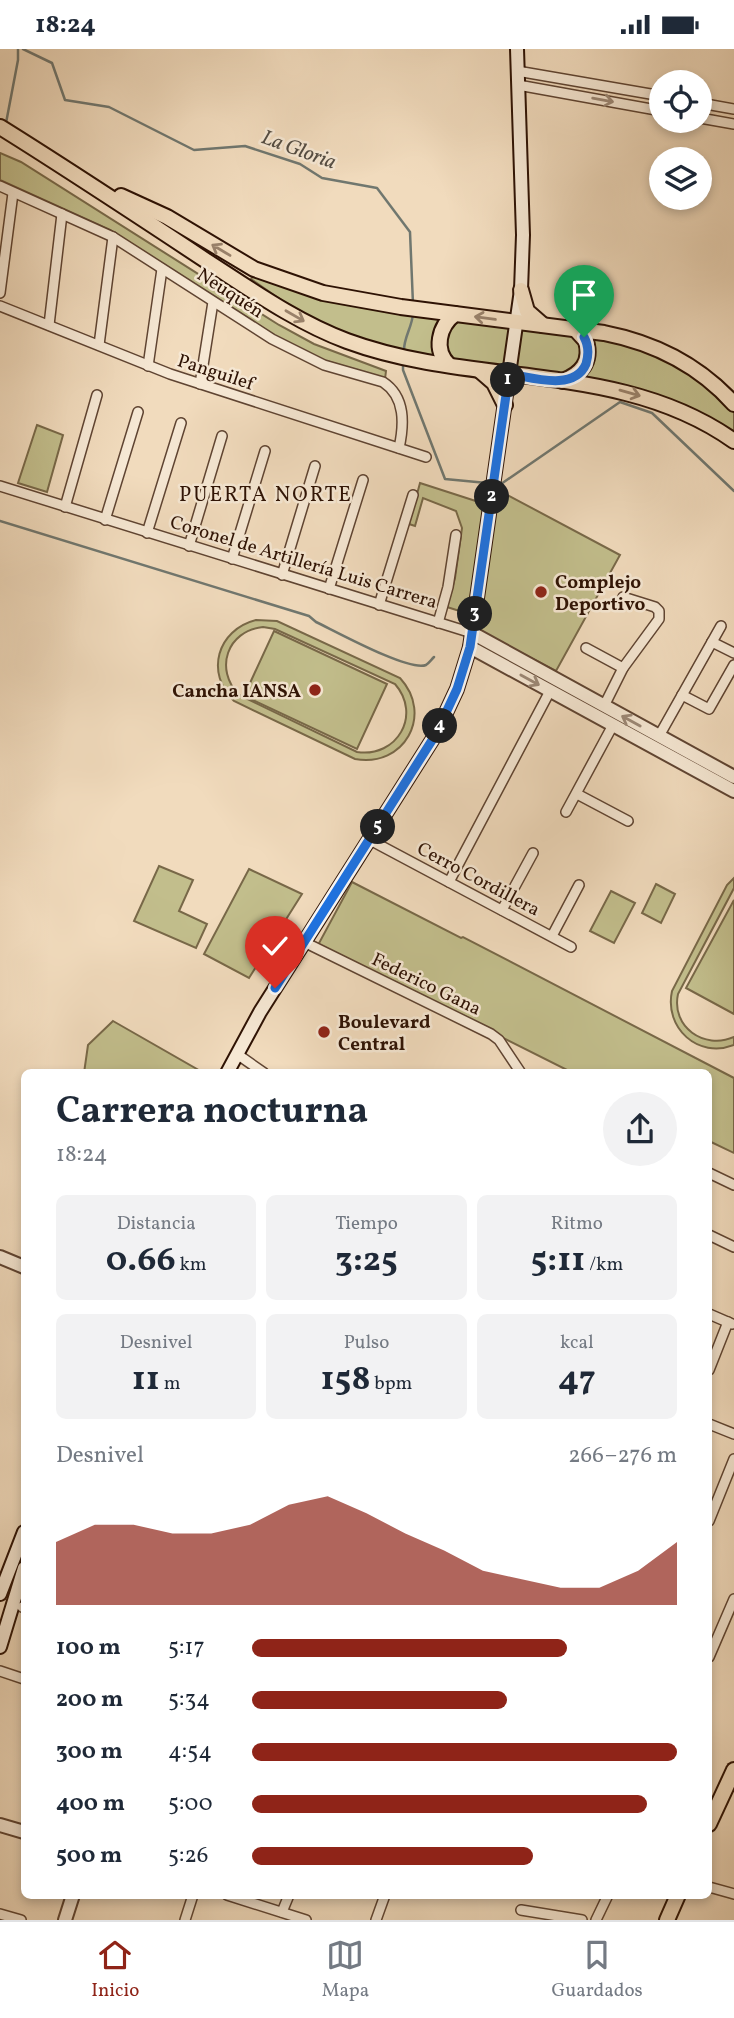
<!DOCTYPE html>
<html lang="es">
<head>
<meta charset="utf-8">
<style>
  body { margin:0; font-family:Vollkorn,serif; background:#f2f2f3; color:#1f2937; height:100vh; display:flex; flex-direction:column; font-size:26px; white-space:nowrap }
  * { box-sizing:border-box; margin:0 }
  p { font-size:23px; color:#747a83 }
  .icon { flex:none; width:38px; height:38px; fill:none; stroke:currentColor; stroke-width:2; stroke-linecap:round; stroke-linejoin:round }
  .map { position:relative; flex:1; overflow:hidden }
  .panel { position:absolute; left:21px; top:1020px; width:691px; height:830px; display:flex; flex-direction:column; background:#fff; border-radius:10px; box-shadow:0 4px 10px #0003 }
  .panel>* { flex:none }
  .tools { position:absolute; left:649px; top:21px; display:grid; gap:14px }
  .tools a { display:grid; place-items:center; width:63px; height:63px; border-radius:50%; background:#fff; box-shadow:0 4px 10px #0003; font-size:35px }
  .pin { position:absolute; display:grid; place-items:center; width:60px; height:60px; color:#fff; margin:-72px -30px; border-radius:50% 50% 50% 0; rotate:-45deg; box-shadow:0 0 7px #0007 }
  .pin .icon { rotate:45deg }
  .km { position:absolute; width:35px; height:35px; margin:-18px; border-radius:50%; background:#222; color:#fff; font-size:19px; line-height:35px; text-align:center }
  .round { display:grid; place-items:center; flex:none; width:74px; height:74px; border-radius:37px; background:#f2f2f3 }
  .overview { display:flex; align-items:center; justify-content:space-between; height:119px; padding:0 35px }
  h1 { font-size:38px; font-weight:700; line-height:52px }
  .metrics { display:grid; grid-template-columns:repeat(3,1fr); gap:10px; height:119px; padding:7px 35px }
  .metrics div { display:grid; align-content:center; border-radius:10px; background:#f2f2f3; text-align:center }
  .metrics b { font-size:35px; font-weight:700 }
  .metrics small { font-size:19px; font-weight:400 }
  .metrics p { font-size:19px }
  .chart { height:196px; padding:14px 35px }
  .chart p { display:flex; justify-content:space-between }
  .chart svg { width:100%; height:126px; margin-top:7px; fill:#8f2418; opacity:.7 }
  ul { padding:0 35px; list-style:none; font-size:23px }
  li { display:grid; grid-template-columns:112px 84px 1fr; align-items:center; height:52px }
  li i { height:18px; border-radius:9px; background:#8f2418 }
  .status { display:flex; justify-content:space-between; align-items:center; height:49px; padding:0 35px; background:#fff; direction:ltr }
  .status svg { height:19px; fill:currentColor }
  .dock { display:flex; justify-content:space-around; align-items:center; height:98px; border-top:2px solid #e0e1e3; background:#fff; font-size:19px; color:#747a83 }
  .dock a { display:grid; justify-items:center; gap:4px }
  .dock .active { color:#8f2418 }
  .map>svg:first-child { display:block }
</style>
</head>
<body>
<div class="status"><b>18:24</b><svg viewBox="0 0 49 12"><path d="M0 12V9h3v3zM5 12V6h3v6zM10 12V3h3v9zM15 12V0h3v12zM26 1h20v11H26zM47 4h2v5h-2z"/></svg></div>
<div class="map">
<svg width="734" height="1871" viewBox="0 0 734 1871">
  <rect width="100%" height="100%" fill="#f1dbbd"/>
  <filter id="stains"><feTurbulence type="fractalNoise" baseFrequency=".00286" numOctaves="4"/><feColorMatrix values="0 0 0 0 .2 0 0 0 0 .09 0 0 0 0 .02 0 0 0 .5 -.17"/></filter>
  <radialGradient id="worn" r=".72"><stop offset=".6" stop-color="#630" stop-opacity="0"/><stop offset="1" stop-color="#630" stop-opacity=".3"/></radialGradient>
  <g fill="#c2be8c" stroke="#786848" stroke-width="2" fill-rule="evenodd">
    <path d="M 0,104 L 21,113 L 279,276 L 314,295 L 386,322 L 385,330 L 320,310 L 283,292 L 110,181 L 0,131 Z"/>
    <path d="M 255,225 L 627,293 L 686,321 L 734,361 L 734,387 C 668,335 584,328 503,317 C 456,312 408,305 362,292 C 322,281 285,254 251,230 Z"/>
    <path d="M 37,376 L 63,386 L 47,443 L 18,434 Z"/>
    <path d="M 420,434 L 485,455 L 469,565 L 447,558 L 455,529 L 462,479 L 456,462 L 423,449 L 415,477 L 409,475 Z"/>
    <path d="M 498,441 L 620,506 L 556,622 L 478,581 Z"/>
    <path d="M 256,571 L 277,572 L 400,629 C 434,666 404,719 355,710 L 234,652 C 205,624 217,581 256,571 ZM 263,578 L 275,580 L 395,635 C 422,666 397,709 357,703 L 239,646 C 214,620 227,582 263,578 Z"/>
    <path d="M 274,582 L 387,635 L 357,700 L 244,647 Z"/>
    <path d="M 159,817 L 193,831 L 179,862 L 207,875 L 196,899 L 134,872 Z"/>
    <path d="M 249,820 L 302,845 L 249,929 L 204,905 Z"/>
    <path d="M 734,829 L 734,839 L 678,945 C 671,978 704,1001 734,988 L 734,996 C 698,1010 664,979 672,942 L 727,836 Z"/>
    <path d="M 352,833 L 461,889 L 463,888 L 734,1029 L 734,1104 L 709,1092 L 709,1024 L 573,1024 L 318,896 Z"/>
    <path d="M 656,835 L 675,845 L 661,874 L 642,864 Z"/>
    <path d="M 611,842 L 635,854 L 614,894 L 590,882 Z"/>
    <path d="M 734,851 L 734,965 L 686,939 Z"/>
    <path d="M 113,972 L 202,1023 L 201,1024 L 84,1024 L 88,996 Z"/>
  </g>
  <g fill="none" stroke-linecap="round" stroke-linejoin="round">
    <g stroke="#70776f" stroke-width="2.5">
      <path d="M 23,0 L 52,14 L 65,51 L 109,58 L 194,101 L 245,97 L 300,115 L 322,129 L 377,139 L 410,183 L 413,255"/>
      <path d="M 6,74 L 18,11 L 18,0"/>
      <path d="M 404,301 C 404,288 412,278 413,265"/>
      <path d="M 403,312 L 403,321 L 445,430 L 487,434"/>
      <path d="M 501,435 L 620,353 L 652,364 L 734,442"/>
      <path d="M 0,472 L 309,567 L 316,573 C 335,582 409,623 426,616 C 429,614 431,611 434,608"/>
    </g>
    <g stroke="#5f4432" stroke-width="12">
      <g id="minor">
        <path d="M 517,22 L 662,47"/>
        <path d="M 518,36 L 662,62"/>
        <path d="M 700,54 L 734,60"/>
        <path d="M 700,69 L 734,75"/>
        <path d="M 0,137 L 113,188 L 272,290 L 324,316 L 383,333 C 406,348 404,376 399,399"/>
        <path d="M 0,244 L 13,144"/>
        <path d="M 0,257 L 170,325 L 426,408"/>
        <path d="M 49,276 L 62,165"/>
        <path d="M 99,296 L 113,188"/>
        <path d="M 148,317 L 162,220"/>
        <path d="M 200,335 L 213,253"/>
        <path d="M 0,437 L 472,584"/>
        <path d="M 65,458 L 97,346"/>
        <path d="M 105,471 L 138,363"/>
        <path d="M 147,484 L 181,374"/>
        <path d="M 189,497 L 222,387"/>
        <path d="M 232,510 L 265,402"/>
        <path d="M 282,526 L 315,417"/>
        <path d="M 329,540 L 363,431"/>
        <path d="M 379,556 L 413,446"/>
        <path d="M 438,574 L 448,538 L 456,486"/>
        <path d="M 712,593 L 734,604"/>
        <path d="M 586,599 L 623,619"/>
        <path d="M 682,646 L 709,660 L 734,616"/>
        <path d="M 604,657 L 623,619 L 659,570 L 659,562 L 655,558 L 623,548"/>
        <path d="M 659,687 L 721,577"/>
        <path d="M 577,745 L 628,772"/>
        <path d="M 566,763 L 613,676"/>
        <path d="M 370,791 L 571,898"/>
        <path d="M 449,833 L 550,642"/>
        <path d="M 502,861 L 533,804"/>
        <path d="M 552,887 L 579,836"/>
        <path d="M 304,893 L 491,985 L 499,991 L 521,1024"/>
        <path d="M 237,1005 L 264,1024"/>
        <path d="M 709,1124 L 734,1136"/>
        <path d="M 709,1186 L 734,1198"/>
        <path d="M 709,1265 L 732,1275"/>
        <path d="M 709,1321 L 728,1273"/>
        <path d="M 709,1375 L 734,1385"/>
        <path d="M 709,1472 L 734,1410"/>
        <path d="M 22,1558 L 24,1559"/>
        <path d="M 709,1608 L 734,1550"/>
        <path d="M 0,1622 L 24,1630"/>
        <path d="M 709,1838 L 734,1845"/>
        <path d="M 227,1846 L 306,1871"/>
        <path d="M 521,1861 L 582,1871"/>
        <path d="M 282,1863 L 289,1846"/>
        <path d="M 0,1865 L 21,1871"/>
        <path d="M 185,1871 L 193,1846"/>
        <path d="M 376,1871 L 385,1846"/>
        <path d="M 596,1871 L 608,1846"/>
      </g>
    </g>
    <g stroke="#5f4432" stroke-width="16">
      <g id="tertiary">
        <path d="M 472,584 L 734,728"/>
        <path d="M 470,598 L 734,742"/>
        <path d="M 0,1208 L 24,1218"/>
        <path d="M 0,1776 L 24,1783"/>
        <path d="M 65,1871 L 73,1846"/>
      </g>
    </g>
    <g stroke="#2e1204" stroke-width="16">
      <g id="secondary">
        <path d="M 227,1024 L 260,963 L 436,685 L 457,640 L 470,598 L 521,241 L 523,186 L 517,0"/>
        <path d="M 0,1545 L 24,1483"/>
        <path d="M 0,1598 L 24,1519"/>
      </g>
    </g>
    <g stroke="#2e1204" stroke-width="18">
      <g id="primary">
        <path d="M 0,78 C 69,121 137,166 205,211 C 250,240 296,273 347,292 C 474,339 620,311 734,392"/>
        <path d="M 121,147 L 167,168 L 254,220 L 323,244 L 401,258 L 604,284 C 655,294 699,316 734,355"/>
        <path d="M 521,241 L 527,262 L 543,276"/>
        <path d="M 449,316 C 433,301 439,277 455,265"/>
        <path d="M 479,321 L 494,334 L 505,356"/>
        <path d="M 563,332 C 581,325 592,313 586,292 L 576,281"/>
        <path d="M 709,1775 L 734,1721"/>
        <path d="M 667,1871 L 678,1846"/>
      </g>
    </g>
    <use href="#minor" stroke="#f6e8d4" stroke-width="9"/>
    <use href="#tertiary" stroke="#f6e8d4" stroke-width="12"/>
    <use href="#secondary" stroke="#f6e8d4" stroke-width="12"/>
    <use href="#primary" stroke="#f1dbbd" stroke-width="14"/>
  </g>
  <defs><path id="oneway-shaft" d="M-6 0H5M1.5-3L5.5 0L1.5 3" fill="none" stroke-width="1.6" stroke-linecap="round" stroke-linejoin="round" transform="scale(1.75)"/></defs>
  <g stroke="#9c8876">
    <use href="#oneway-shaft" transform="translate(603 51) rotate(10)"/>
    <use href="#oneway-shaft" transform="translate(530 631) rotate(29)"/>
    <use href="#oneway-shaft" transform="translate(631 672) rotate(-151)"/>
  </g>
  <g stroke="#99816a">
    <use href="#oneway-shaft" transform="translate(221 201) rotate(-149)"/>
    <use href="#oneway-shaft" transform="translate(295 267) rotate(30)"/>
    <use href="#oneway-shaft" transform="translate(485 269) rotate(-172)"/>
    <use href="#oneway-shaft" transform="translate(630 344) rotate(16)"/>
  </g>
  <g fill="none" stroke-linecap="round" stroke-linejoin="round">
    <g stroke="#fff" stroke-width="14">
      <path id="route" d="M 275,939 L 436,685 L 457,640 L 470,598 L 509,325 C 531,328 574,343 586,315 C 589,305 589,297 584,288"/>
    </g>
    <use href="#route" stroke="#1a73e8" stroke-width="9"/>
  </g>
  <g fill="#8f2418" stroke="#f6e8d4" stroke-width="2.5">
    <circle cx="541" cy="543" r="7"/>
    <circle cx="315" cy="641" r="7"/>
    <circle cx="324" cy="983" r="7"/>
  </g>
  <g text-anchor="middle" stroke-width="5" stroke-linejoin="round" paint-order="stroke">
    <g font-size="19" fill="#2e1204" stroke="#f6e8d4">
      <text transform="translate(231 243) rotate(33)" y="7">Neuquén</text>
      <text transform="translate(216 322) rotate(18)" y="7">Panguilef</text>
      <text transform="translate(304 512) rotate(17)" y="7">Coronel de Artillería Luis Carrera</text>
      <text transform="translate(479 829) rotate(28)" y="7">Cerro Cordillera</text>
      <text transform="translate(427 934) rotate(26)" y="7">Federico Gana</text>
    </g>
    <g font-size="19" font-weight="bold" fill="#2e1204" stroke="#f6e8d4" text-anchor="start">
      <text x="555" y="539">Complejo<tspan x="555" dy="22">Deportivo</tspan></text>
      <text x="301" y="648" text-anchor="end">Cancha IANSA</text>
      <text x="338" y="979">Boulevard<tspan x="338" dy="22">Central</tspan></text>
    </g>
    <g font-size="21" font-style="italic" fill="#544d43" stroke="#f6e8d4">
      <text transform="translate(299 100) rotate(20)" y="7">La Gloria</text>
    </g>
    <g font-size="21" letter-spacing="2" fill="#2e1204" stroke="#f6e8d4">
      <text x="266" y="452">PUERTA NORTE</text>
    </g>
  </g>
  <rect width="100%" height="100%" filter="url(#stains)"/>
  <rect width="100%" height="100%" fill="url(#worn)"/>
</svg>
<div class="tools">
<a><svg class="icon" aria-label="locate" viewBox="0 0 24 24"><circle cx="12" cy="12" r="6"/><path d="M12 2v4M12 18v4M2 12h4M18 12h4"/></svg></a>
<a><svg class="icon" aria-label="layers" viewBox="0 0 24 24"><path d="M12 4l9 5-9 5-9-5zM3 14l9 5 9-5"/></svg></a>
</div>
<div class="pin" style="left:584px;top:288px;background:#1e9e55"><svg class="icon" aria-label="arrive" viewBox="0 0 24 24"><path d="M6 21V4h12l-3 4 3 4H6"/></svg></div>
<div class="pin" style="left:275px;top:939px;background:#d93025"><svg class="icon" aria-label="check" viewBox="0 0 24 24"><path d="M5 12l5 5 9-10"/></svg></div>
<b class="km" style="left:508px;top:331px">1</b>
<b class="km" style="left:492px;top:448px">2</b>
<b class="km" style="left:475px;top:565px">3</b>
<b class="km" style="left:440px;top:677px">4</b>
<b class="km" style="left:378px;top:778px">5</b>
<section class="panel">
<div class="overview"><div><h1>Carrera nocturna</h1><p>18:24</p></div><a class="round"><svg class="icon" aria-label="share" viewBox="0 0 24 24"><path d="M12 15V3M7 8l5-5 5 5M5 13v7h14v-7"/></svg></a></div>
<div class="metrics">
<div><p>Distancia</p><b>0.66<small> km</small></b></div>
<div><p>Tiempo</p><b>3:25</b></div>
<div><p>Ritmo</p><b>5:11<small> /km</small></b></div>
</div>
<div class="metrics">
<div><p>Desnivel</p><b>11<small> m</small></b></div>
<div><p>Pulso</p><b>158<small> bpm</small></b></div>
<div><p>kcal</p><b>47</b></div>
</div>
<div class="chart"><p><span>Desnivel</span>266–276 m</p>
<svg viewBox="0 0 160 44" preserveAspectRatio="none"><path d="M0 44V22L10 16L20 16L30 19L40 19L50 16L60 9L70 6L80 12L90 19L100 25L110 32L120 35L130 38L140 38L150 32L160 22V44z"/></svg>
</div>
<ul>
<li><b>100 m</b>5:17<i style="width:74%"></i></li>
<li><b>200 m</b>5:34<i style="width:60%"></i></li>
<li><b>300 m</b>4:54<i style="width:100%"></i></li>
<li><b>400 m</b>5:00<i style="width:93%"></i></li>
<li><b>500 m</b>5:26<i style="width:66%"></i></li>
</ul>
</section>
</div>
<nav class="dock">
<a class="active"><svg class="icon" aria-label="home" viewBox="0 0 24 24"><path d="M3 11l9-7 9 7M6 9v11h12V9"/></svg>Inicio</a>
<a><svg class="icon" aria-label="map" viewBox="0 0 24 24"><path d="M3 6l6-2 6 2 6-2v14l-6 2-6-2-6 2zM9 4v14M15 6v14"/></svg>Mapa</a>
<a><svg class="icon" aria-label="saved" viewBox="0 0 24 24"><path d="M7 4h10v16l-5-4-5 4z"/></svg>Guardados</a>
</nav>
</body>
</html>
